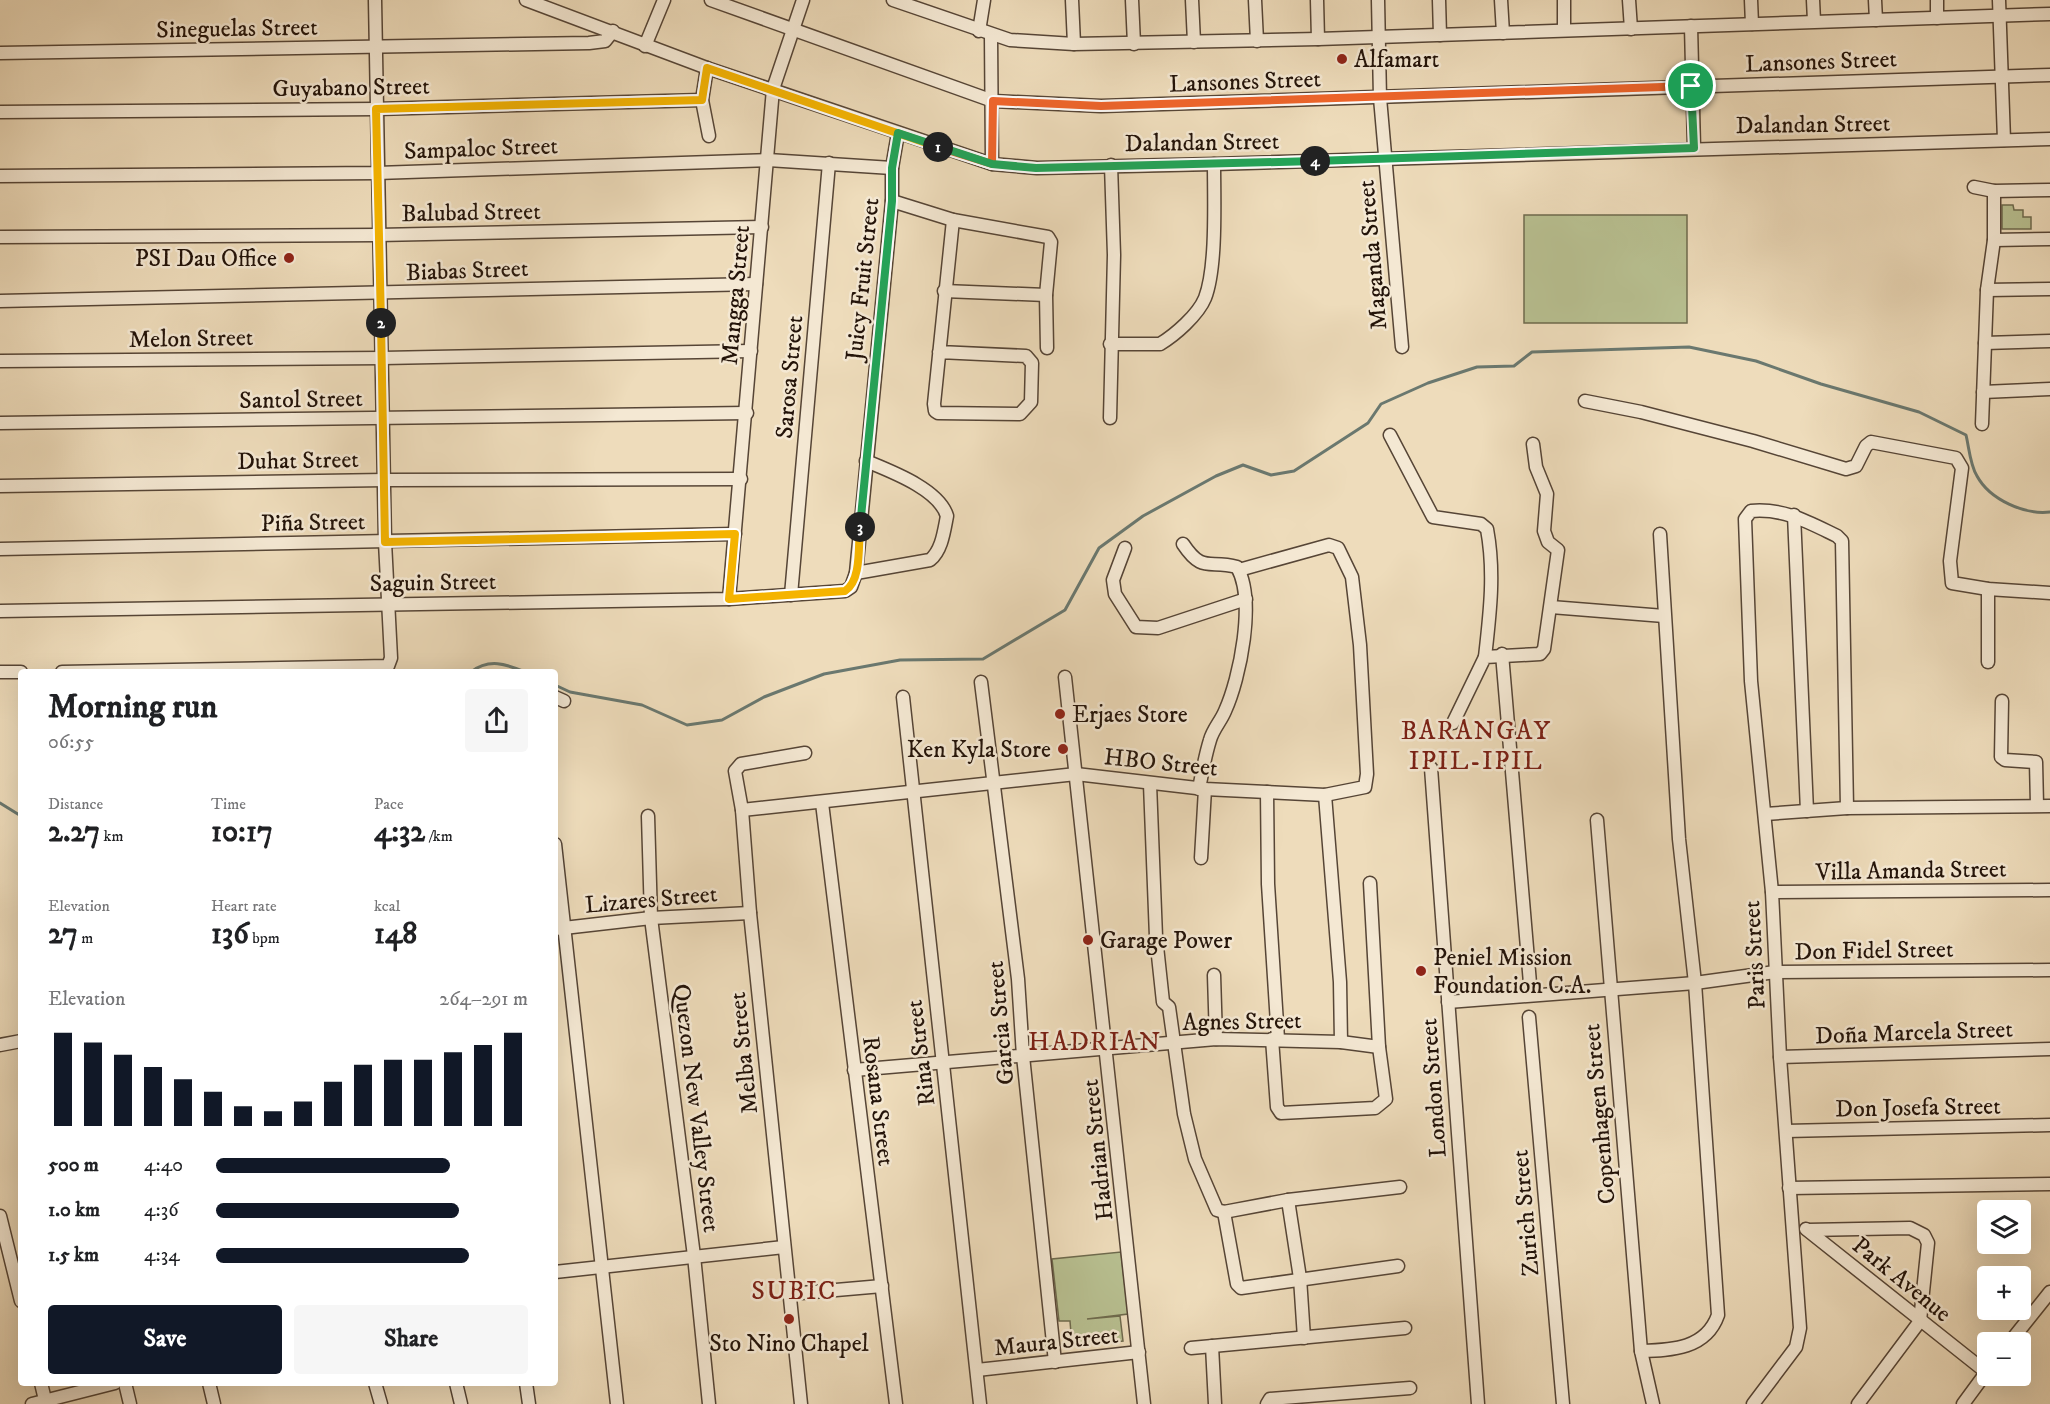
<!DOCTYPE html>
<html lang="en">
<head>
<meta charset="utf-8">
<style>
  body { margin:0; font-family:"IM FELL DW Pica",serif; background:#f6f6f6; color:#202124; height:100vh; display:flex; flex-direction:column; font-size:22px; white-space:nowrap }
  * { box-sizing:border-box; margin:0 }
  p { font-size:20px; color:#757577 }
  .icon { flex:none; width:33px; height:33px; fill:none; stroke:currentColor; stroke-width:2; stroke-linecap:round; stroke-linejoin:round }
  .map { position:relative; flex:1; overflow:hidden }
  .side { position:absolute; left:18px; top:669px; width:540px; height:717px; display:flex; flex-direction:column; background:#fff; border-radius:6px; box-shadow:0 6px 24px #0002 }
  .side>* { flex:none }
  .controls { position:absolute; left:1977px; top:1200px; display:grid; gap:12px }
  .controls a { display:grid; place-items:center; width:54px; height:54px; border-radius:6px; background:#fff; box-shadow:0 6px 24px #0002; font-size:30px }
  .pin { position:absolute; display:grid; place-items:center; width:51px; height:51px; color:#fff; margin:-26px; border:3px solid #fff; border-radius:50%; box-shadow:0 2px 6px #0007 }
  .km { position:absolute; width:30px; height:30px; margin:-15px; border-radius:50%; background:#222; color:#fff; font-size:16px; line-height:30px; text-align:center }
  .round { display:grid; place-items:center; flex:none; width:63px; height:63px; border-radius:6px; background:#f6f6f6 }
  .overview { display:flex; align-items:center; justify-content:space-between; height:102px; padding:0 30px }
  h1 { font-size:33px; font-weight:700; line-height:45px }
  .metrics { display:grid; grid-template-columns:repeat(3,1fr); gap:9px; height:102px; padding:6px 30px }
  .metrics div { display:grid; align-content:center }
  .metrics b { font-size:30px; font-weight:700 }
  .metrics small { font-size:16px; font-weight:400 }
  .metrics p { font-size:16px }
  .chart { height:168px; padding:12px 30px }
  .chart p { display:flex; justify-content:space-between }
  .chart svg { width:100%; height:108px; margin-top:6px; stroke:#111827; stroke-width:6 }
  .button { display:flex; gap:12px; margin-top:auto; padding:12px 30px }
  .button a { flex:1; height:69px; border-radius:6px; background:#111827; color:#fff; font-size:24px; font-weight:700; line-height:69px; text-align:center }
  .button a+a { background:#f6f6f6; color:#202124 }
  ul { padding:0 30px; list-style:none; font-size:20px }
  li { display:grid; grid-template-columns:96px 72px 1fr; align-items:center; height:45px }
  li i { height:15px; border-radius:8px; background:#111827 }
  .map>svg:first-child { display:block }
</style>
</head>
<body>
<div class="map">
<svg width="2050" height="1404" viewBox="0 0 2050 1404">
  <rect width="100%" height="100%" fill="#eedcbb"/>
  <filter id="stains"><feTurbulence type="fractalNoise" baseFrequency=".00333" numOctaves="4"/><feColorMatrix values="0 0 0 0 .2 0 0 0 0 .09 0 0 0 0 .02 0 0 0 .5 -.17"/></filter>
  <radialGradient id="worn" r=".72"><stop offset=".6" stop-color="#630" stop-opacity="0"/><stop offset="1" stop-color="#630" stop-opacity=".3"/></radialGradient>
  <g fill="#b8c091" stroke="#6e6a4d" stroke-width="1.5">
    <path d="M 2002,205 L 2013,205 L 2014,210 L 2023,210 L 2023,217 L 2031,217 L 2031,229 L 2002,229 Z"/>
    <rect x="1524" y="215" width="163" height="108"/>
    <path d="M 1121,1252 L 1128,1314 L 1087,1319 L 1120,1316 L 1123,1341 L 1072,1346 L 1070,1321 L 1059,1321 L 1052,1259 Z"/>
  </g>
  <g fill="none" stroke-linecap="round" stroke-linejoin="round">
    <g stroke="#6a786f" stroke-width="3">
      <path d="M 471,672 C 489,658 506,664 525,672"/>
      <path d="M 555,685 L 570,692 L 642,705 L 687,725 L 722,720 L 764,697 L 824,674 L 900,660 L 983,659 L 1065,610 L 1099,548 L 1143,516 L 1216,476 L 1243,465 L 1271,475 L 1294,471 L 1368,423 L 1381,404 L 1428,383 L 1477,367 L 1514,366 L 1532,352 L 1689,347 L 1756,361 L 1821,384 L 1919,412 L 1966,435 C 1969,447 1970,465 1977,476 C 1990,500 2025,515 2050,512"/>
      <path d="M 0,803 L 21,816"/>
    </g>
    <g stroke="#564536" stroke-width="15">
      <g id="minor">
        <path d="M 526,0 L 707,68 L 992,164 L 1037,168 L 1214,164 L 2050,139"/>
        <path d="M 711,0 L 993,101 L 1101,106 L 2050,75"/>
        <path d="M 893,0 L 1010,40 L 1074,44 L 1318,39 L 2050,14"/>
        <path d="M 1072,0 L 1074,44"/>
        <path d="M 1132,0 L 1134,44"/>
        <path d="M 1192,0 L 1194,42"/>
        <path d="M 1255,0 L 1257,41"/>
        <path d="M 1317,0 L 1318,39"/>
        <path d="M 1378,0 L 1380,98 L 1402,347"/>
        <path d="M 1439,0 L 1440,35"/>
        <path d="M 1501,0 L 1503,33"/>
        <path d="M 1564,0 L 1564,30"/>
        <path d="M 1629,0 L 1631,29"/>
        <path d="M 1751,0 L 1752,24"/>
        <path d="M 1813,0 L 1814,21"/>
        <path d="M 1875,0 L 1876,20"/>
        <path d="M 1937,0 L 1937,18"/>
        <path d="M 1999,0 L 2004,140"/>
        <path d="M 1691,26 L 1694,148"/>
        <path d="M 979,31 L 984,0"/>
        <path d="M 991,35 L 992,164"/>
        <path d="M 645,46 L 664,0"/>
        <path d="M 0,53 L 589,43 L 605,41 L 613,31"/>
        <path d="M 707,68 L 702,100 L 709,136"/>
        <path d="M 0,112 L 376,109 L 702,100"/>
        <path d="M 0,176 L 377,173 L 768,160 L 892,168"/>
        <path d="M 1974,187 L 1994,191 L 2050,190"/>
        <path d="M 892,201 L 953,220 L 1048,237 L 1051,242 L 1046,295 L 1047,348"/>
        <path d="M 0,237 L 378,235 L 762,227"/>
        <path d="M 1994,240 L 2050,239"/>
        <path d="M 1987,290 L 2050,289"/>
        <path d="M 944,291 L 1046,295"/>
        <path d="M 0,301 L 756,284"/>
        <path d="M 1985,343 L 2050,341"/>
        <path d="M 1110,344 L 1160,344 C 1175,335 1198,315 1205,298 C 1217,267 1214,199 1214,164"/>
        <path d="M 939,352 L 1026,356 L 1032,363 L 1031,402 L 1020,414 L 938,413 L 935,411 L 934,404 L 953,220"/>
        <path d="M 0,361 L 383,358 L 751,351"/>
        <path d="M 1983,392 L 2050,389"/>
        <path d="M 1585,401 L 1641,412 L 1753,441 L 1846,469 L 1856,466 L 1866,446 L 1871,442 L 1956,458 L 1962,468 L 1950,561 L 1952,583 L 1988,589 L 2050,593"/>
        <path d="M 1110,418 L 1114,255 L 1111,165"/>
        <path d="M 0,423 L 747,413"/>
        <path d="M 1982,424 L 1987,290 L 1994,240 L 1994,191"/>
        <path d="M 1390,435 L 1433,517 L 1481,524 L 1487,529 C 1495,572 1490,613 1485,657"/>
        <path d="M 0,486 L 385,480 L 741,479"/>
        <path d="M 1794,515 L 1807,811"/>
        <path d="M 1183,544 C 1203,574 1209,559 1237,567 C 1256,600 1240,678 1225,711 C 1221,721 1213,729 1210,740 C 1205,756 1202,773 1199,789"/>
        <path d="M 1125,548 L 1113,580 L 1115,594 L 1136,627 L 1158,628 L 1246,599"/>
        <path d="M 0,549 L 735,534"/>
        <path d="M 856,573 L 930,560 C 942,550 944,531 947,516 C 939,489 890,471 866,461"/>
        <path d="M 1988,589 L 1988,662"/>
        <path d="M 791,595 L 829,163"/>
        <path d="M 729,599 L 773,89 L 803,0"/>
        <path d="M 1551,607 L 1664,616"/>
        <path d="M 0,611 L 729,599 L 845,591 L 851,587 L 856,573 L 892,201 L 892,168 L 898,133"/>
        <path d="M 1502,654 L 1531,995"/>
        <path d="M 0,672 L 21,672"/>
        <path d="M 62,672 L 388,666 L 391,658 L 385,542 L 375,0"/>
        <path d="M 1065,677 L 1144,1404"/>
        <path d="M 981,682 L 1018,979 L 1023,1056 L 1055,1362"/>
        <path d="M 555,697 L 564,701"/>
        <path d="M 903,697 L 980,1404"/>
        <path d="M 2002,701 L 2001,757 L 2005,760 L 2036,762 L 2037,805"/>
        <path d="M 1453,723 L 1485,657 L 1540,654 L 1544,649 L 1558,550 L 1548,542 L 1544,531 L 1547,494 L 1536,467 L 1533,444"/>
        <path d="M 1431,768 L 1478,1404"/>
        <path d="M 1150,784 L 1156,937 L 1163,1002 L 1169,1007 L 1184,1114 L 1195,1159 L 1217,1210 L 1224,1212 L 1288,1200 L 1400,1187"/>
        <path d="M 1267,792 L 1268,884 L 1278,1039"/>
        <path d="M 1325,795 L 1340,982 L 1341,1042"/>
        <path d="M 822,803 L 896,1404"/>
        <path d="M 742,810 L 1076,774 L 1205,789 L 1325,795 L 1365,787 L 1367,774 L 1360,645 L 1352,577 L 1338,548 L 1329,545 L 1239,570"/>
        <path d="M 1765,814 L 1847,808 L 2050,806"/>
        <path d="M 648,816 L 651,918 L 694,1256 L 709,1404"/>
        <path d="M 1597,820 L 1641,1351 L 1653,1404"/>
        <path d="M 555,844 L 617,1404"/>
        <path d="M 1201,858 L 1205,789"/>
        <path d="M 1772,892 L 2050,890"/>
        <path d="M 555,929 L 651,918 L 750,913"/>
        <path d="M 1214,975 L 1216,1039"/>
        <path d="M 1448,1002 L 1695,983 L 1775,972 L 2050,970"/>
        <path d="M 1529,1017 L 1563,1404"/>
        <path d="M 1272,1039 L 1277,1107 L 1281,1113 L 1375,1108 L 1386,1099 L 1379,1047 L 1370,883"/>
        <path d="M 0,1045 L 21,1041"/>
        <path d="M 1780,1057 L 2050,1049"/>
        <path d="M 854,1070 L 1216,1039 L 1341,1042 L 1379,1047"/>
        <path d="M 1786,1131 L 2050,1125"/>
        <path d="M 1789,1188 L 2050,1184"/>
        <path d="M 1288,1200 L 1300,1278 L 1304,1338"/>
        <path d="M 1224,1212 L 1237,1284 L 1241,1288 L 1398,1266"/>
        <path d="M 0,1216 L 21,1301"/>
        <path d="M 1806,1229 L 1986,1372"/>
        <path d="M 1808,1230 L 1910,1228 L 1924,1235 L 1928,1243 L 1920,1321 L 1858,1404"/>
        <path d="M 555,1272 L 784,1247"/>
        <path d="M 790,1294 L 882,1286"/>
        <path d="M 2010,1342 L 2050,1292"/>
        <path d="M 1212,1346 L 1215,1404"/>
        <path d="M 1191,1348 L 1405,1328"/>
        <path d="M 1641,1351 C 1672,1350 1706,1349 1718,1315 L 1695,983 L 1679,839 L 1660,534"/>
        <path d="M 977,1370 L 1139,1352"/>
        <path d="M 41,1383 L 46,1404"/>
        <path d="M 125,1383 L 130,1404"/>
        <path d="M 209,1383 L 214,1404"/>
        <path d="M 375,1383 L 381,1404"/>
        <path d="M 456,1383 L 461,1404"/>
        <path d="M 526,1383 L 529,1404"/>
        <path d="M 32,1404 L 115,1383"/>
        <path d="M 801,1404 L 750,913 L 742,810 L 735,771 L 741,764 L 805,753"/>
        <path d="M 1267,1404 L 1270,1399 L 1410,1388"/>
        <path d="M 1753,1404 L 1796,1347 L 1800,1328 L 1780,1057 L 1772,892 L 1751,681 L 1745,519 L 1751,511 C 1784,508 1808,522 1837,536 L 1842,541 L 1847,808"/>
        <path d="M 1963,1404 L 1988,1370"/>
      </g>
    </g>
    <use href="#minor" stroke="#f4e8d3" stroke-width="12"/>
  </g>
  <g fill="none" stroke-linecap="round" stroke-linejoin="round">
    <g stroke="#fff" stroke-width="12">
      <path id="split-1" d="M 938,147 L 992,164 L 993,101 L 1101,106 L 1691,86"/>
    </g>
    <g stroke="#fff" stroke-width="12">
      <path id="split-2" d="M 381,323 L 376,109 L 702,100 L 707,68 L 938,147"/>
    </g>
    <g stroke="#fff" stroke-width="12">
      <path id="split-3" d="M 381,323 L 385,542 L 735,534 L 729,599 L 845,591 C 862,580 858,545 860,527"/>
    </g>
    <g stroke="#fff" stroke-width="12">
      <path id="split-4" d="M 860,527 L 892,201 L 892,168 L 898,133 L 992,164 L 1036,168 L 1315,161"/>
    </g>
    <g stroke="#fff" stroke-width="12">
      <path id="split-5" d="M 1315,161 L 1694,148 L 1691,86"/>
    </g>
    <use href="#split-1" stroke="#f0652b" stroke-width="8"/>
    <use href="#split-2" stroke="#f5b400" stroke-width="8"/>
    <use href="#split-3" stroke="#f5b400" stroke-width="8"/>
    <use href="#split-4" stroke="#22a559" stroke-width="8"/>
    <use href="#split-5" stroke="#22a559" stroke-width="8"/>
  </g>
  <g fill="#8f2418" stroke="#f4e8d3" stroke-width="2">
    <circle cx="1342" cy="59" r="6"/>
    <circle cx="289" cy="258" r="6"/>
    <circle cx="1060" cy="714" r="6"/>
    <circle cx="1063" cy="749" r="6"/>
    <circle cx="1088" cy="940" r="6"/>
    <circle cx="1421" cy="971" r="6"/>
    <circle cx="789" cy="1319" r="6"/>
  </g>
  <g text-anchor="middle" stroke-width="5" stroke-linejoin="round" paint-order="stroke">
    <g font-size="24" fill="#231309" stroke="#f4e8d3">
      <text transform="translate(237 28) rotate(-1)" y="8">Sineguelas Street</text>
      <text transform="translate(1821 61) rotate(-2)" y="8">Lansones Street</text>
      <text transform="translate(1245 81) rotate(-2)" y="8">Lansones Street</text>
      <text transform="translate(351 87) rotate(-1)" y="8">Guyabano Street</text>
      <text transform="translate(1813 124) rotate(-1)" y="8">Dalandan Street</text>
      <text transform="translate(1202 142) rotate(-1)" y="8">Dalandan Street</text>
      <text transform="translate(481 148) rotate(-2)" y="8">Sampaloc Street</text>
      <text transform="translate(471 212) rotate(-1)" y="8">Balubad Street</text>
      <text transform="translate(1372 255) rotate(-95)" y="8">Maganda Street</text>
      <text transform="translate(467 270) rotate(-2)" y="8">Biabas Street</text>
      <text transform="translate(862 279) rotate(-84)" y="8">Juicy Fruit Street</text>
      <text transform="translate(735 295) rotate(-85)" y="8">Mangga Street</text>
      <text transform="translate(191 338) rotate(-1)" y="8">Melon Street</text>
      <text transform="translate(789 377) rotate(-85)" y="8">Sarosa Street</text>
      <text transform="translate(301 399) rotate(-1)" y="8">Santol Street</text>
      <text transform="translate(298 460) rotate(-1)" y="8">Duhat Street</text>
      <text transform="translate(313 522) rotate(-1)" y="8">Piña Street</text>
      <text transform="translate(433 582) rotate(-1)" y="8">Saguin Street</text>
      <text transform="translate(1161 762) rotate(6)" y="8">HBO Street</text>
      <text transform="translate(1911 870) rotate(-1)" y="8">Villa Amanda Street</text>
      <text transform="translate(651 899) rotate(-5)" y="8">Lizares Street</text>
      <text transform="translate(1874 950) rotate(-1)" y="8">Don Fidel Street</text>
      <text transform="translate(1754 955) rotate(-93)" y="8">Paris Street</text>
      <text transform="translate(1242 1021) rotate(-1)" y="8">Agnes Street</text>
      <text transform="translate(1000 1023) rotate(-95)" y="8">Garcia Street</text>
      <text transform="translate(1914 1032) rotate(-2)" y="8">Doña Marcela Street</text>
      <text transform="translate(743 1053) rotate(-96)" y="8">Melba Street</text>
      <text transform="translate(920 1053) rotate(-97)" y="8">Rina Street</text>
      <text transform="translate(1433 1088) rotate(-94)" y="8">London Street</text>
      <text transform="translate(879 1101) rotate(83)" y="8">Rosana Street</text>
      <text transform="translate(1918 1107) rotate(-1)" y="8">Don Josefa Street</text>
      <text transform="translate(697 1108) rotate(83)" y="8">Quezon New Valley Street</text>
      <text transform="translate(1599 1114) rotate(-95)" y="8">Copenhagen Street</text>
      <text transform="translate(1097 1150) rotate(-96)" y="8">Hadrian Street</text>
      <text transform="translate(1525 1213) rotate(-95)" y="8">Zurich Street</text>
      <text transform="translate(1902 1279) rotate(39)" y="8">Park Avenue</text>
      <text transform="translate(1056 1341) rotate(-6)" y="8">Maura Street</text>
    </g>
    <g font-size="24" fill="#231309" stroke="#f4e8d3" text-anchor="start">
      <text x="1354" y="67">Alfamart</text>
      <text x="277" y="266" text-anchor="end">PSI Dau Office</text>
      <text x="1072" y="722">Erjaes Store</text>
      <text x="1051" y="757" text-anchor="end">Ken Kyla Store</text>
      <text x="1100" y="948">Garage Power</text>
      <text x="1433" y="965">Peniel Mission<tspan x="1433" dy="28">Foundation C.A.</tspan></text>
      <text x="789" y="1351" text-anchor="middle">Sto Nino Chapel</text>
    </g>
    <g font-size="26" letter-spacing="1.5" fill="#7a1f14" stroke="#f4e8d3">
      <text x="1476" y="739">BARANGAY<tspan x="1476" dy="30">IPIL-IPIL</tspan></text>
      <text x="1095" y="1050">HADRIAN</text>
      <text x="794" y="1299">SUBIC</text>
    </g>
  </g>
  <rect width="100%" height="100%" filter="url(#stains)"/>
  <rect width="100%" height="100%" fill="url(#worn)"/>
</svg>
<div class="controls">
<a><svg class="icon" aria-label="layers" viewBox="0 0 24 24"><path d="M12 4l9 5-9 5-9-5zM3 14l9 5 9-5"/></svg></a>
<a>+</a>
<a>−</a>
</div>
<div class="pin" style="left:1691px;top:86px;background:#1e9e55"><svg class="icon" aria-label="arrive" viewBox="0 0 24 24"><path d="M6 21V4h12l-3 4 3 4H6"/></svg></div>
<b class="km" style="left:938px;top:147px">1</b>
<b class="km" style="left:381px;top:323px">2</b>
<b class="km" style="left:860px;top:527px">3</b>
<b class="km" style="left:1315px;top:161px">4</b>
<section class="side">
<div class="overview"><div><h1>Morning run</h1><p>06:55</p></div><a class="round"><svg class="icon" aria-label="share" viewBox="0 0 24 24"><path d="M12 15V3M7 8l5-5 5 5M5 13v7h14v-7"/></svg></a></div>
<div class="metrics">
<div><p>Distance</p><b>2.27<small> km</small></b></div>
<div><p>Time</p><b>10:17</b></div>
<div><p>Pace</p><b>4:32<small> /km</small></b></div>
</div>
<div class="metrics">
<div><p>Elevation</p><b>27<small> m</small></b></div>
<div><p>Heart rate</p><b>136<small> bpm</small></b></div>
<div><p>kcal</p><b>148</b></div>
</div>
<div class="chart"><p><span>Elevation</span>264–291 m</p>
<svg viewBox="0 0 160 44" preserveAspectRatio="none"><path d="M5 44V6M15 44V10M25 44V15M35 44V20M45 44V25M55 44V30M65 44V36M75 44V38M85 44V34M95 44V26M105 44V19M115 44V17M125 44V17M135 44V14M145 44V11M155 44V6"/></svg>
</div>
<ul>
<li><b>500 m</b>4:40<i style="width:75%"></i></li>
<li><b>1.0 km</b>4:36<i style="width:78%"></i></li>
<li><b>1.5 km</b>4:34<i style="width:81%"></i></li>
</ul>
<div class="button"><a>Save</a><a>Share</a></div>
</section>
</div>
</body>
</html>
